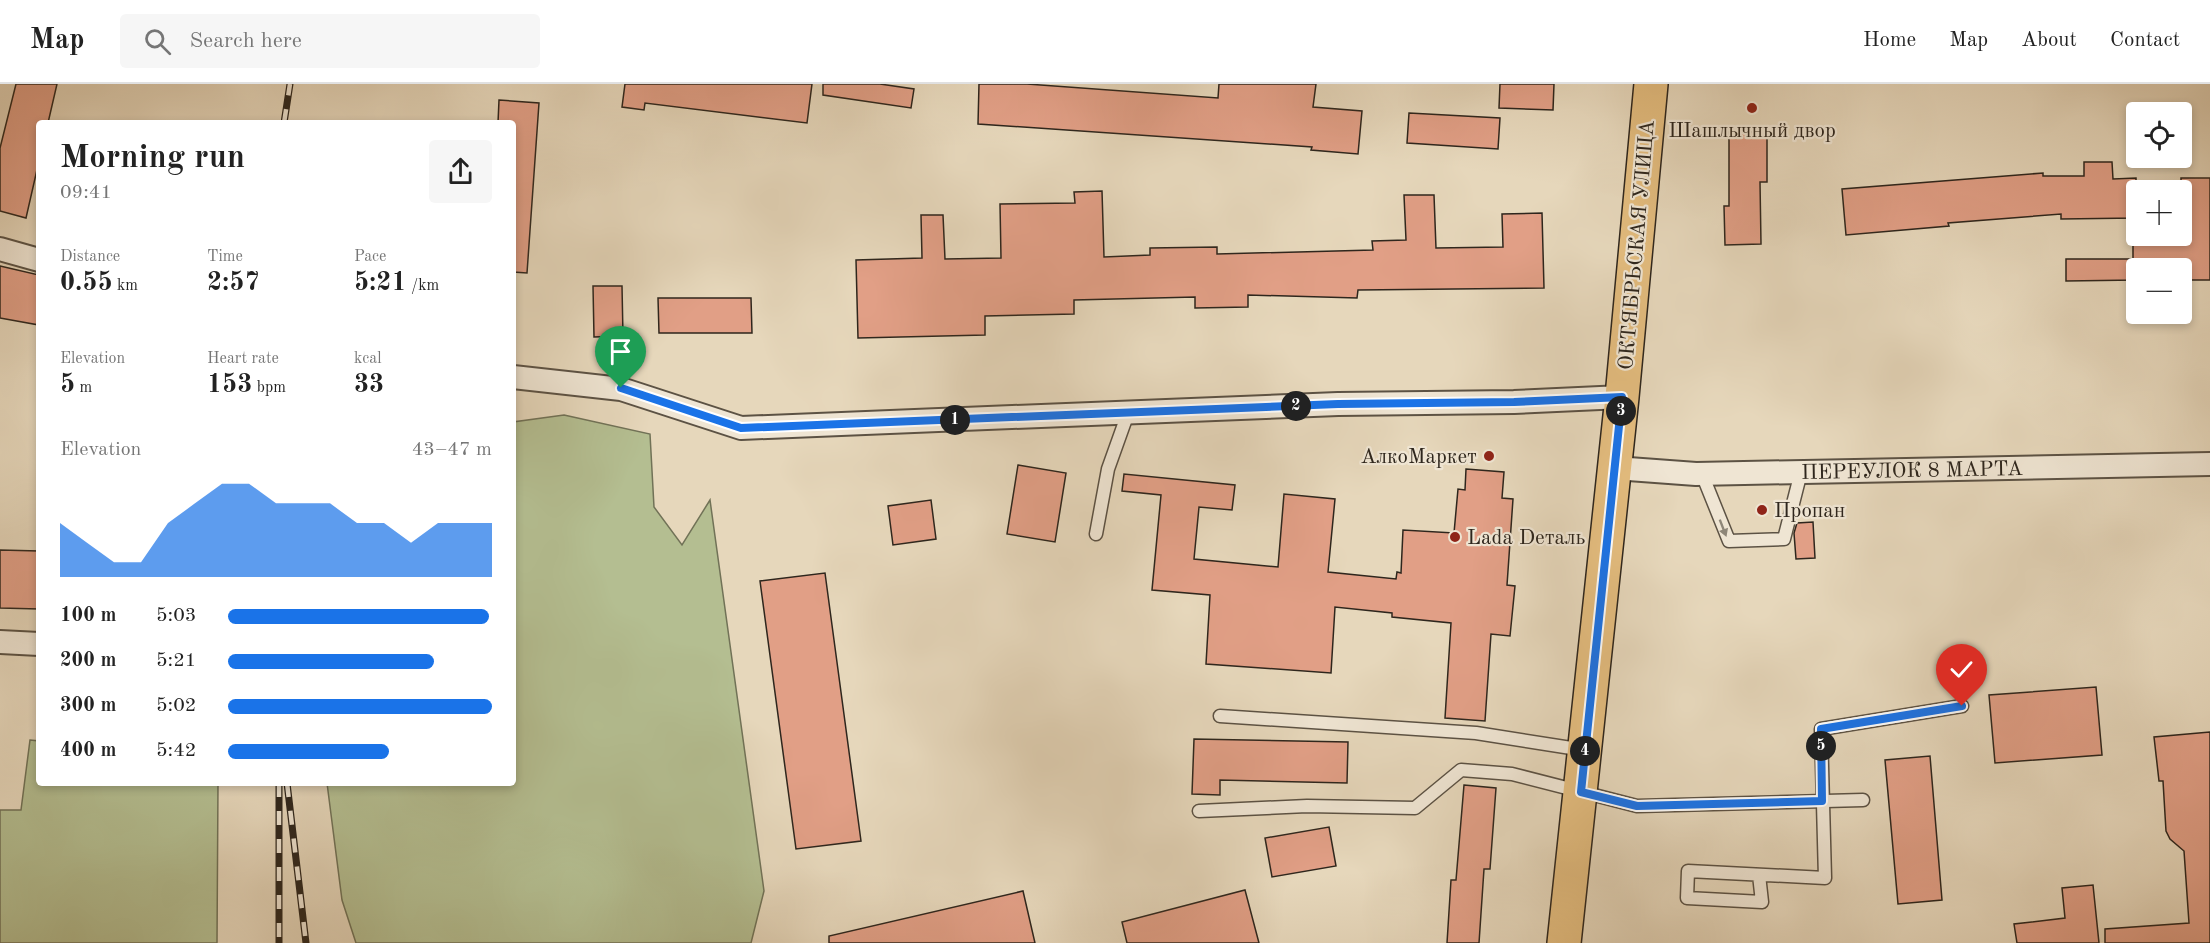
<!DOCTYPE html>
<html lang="en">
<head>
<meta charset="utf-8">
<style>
  body { margin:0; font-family:"Old Standard TT",serif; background:#f6f6f6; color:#222; height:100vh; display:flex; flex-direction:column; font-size:22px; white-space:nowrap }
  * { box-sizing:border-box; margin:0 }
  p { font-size:20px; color:#767676 }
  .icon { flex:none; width:33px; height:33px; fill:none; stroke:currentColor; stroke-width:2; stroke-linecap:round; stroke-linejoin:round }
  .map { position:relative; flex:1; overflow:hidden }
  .side { position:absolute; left:36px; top:36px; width:480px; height:666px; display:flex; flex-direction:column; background:#fff; border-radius:6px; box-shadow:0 3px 9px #0003 }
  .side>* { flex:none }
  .controls { position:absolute; left:2126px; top:18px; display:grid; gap:12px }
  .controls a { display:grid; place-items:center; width:66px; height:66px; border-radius:6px; background:#fff; box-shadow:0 3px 9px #0003; font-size:30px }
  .pin { position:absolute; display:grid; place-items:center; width:51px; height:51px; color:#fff; margin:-62px -26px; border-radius:50% 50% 50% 0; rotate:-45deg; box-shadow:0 0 6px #0007 }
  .pin .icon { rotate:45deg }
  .km { position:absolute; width:30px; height:30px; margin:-15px; border-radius:50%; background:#222; color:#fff; font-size:16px; line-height:30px; text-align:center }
  .round { display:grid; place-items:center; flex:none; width:63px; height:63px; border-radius:6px; background:#f6f6f6 }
  .head { display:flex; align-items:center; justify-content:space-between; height:102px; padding:0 24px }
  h1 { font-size:33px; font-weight:700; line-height:45px }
  .stats { display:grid; grid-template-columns:repeat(3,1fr); gap:9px; height:102px; padding:6px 24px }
  .stats div { display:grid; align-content:center }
  .stats b { font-size:26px; font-weight:700 }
  .stats small { font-size:16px; font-weight:400 }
  .stats p { font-size:16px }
  .chart { height:168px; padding:12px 24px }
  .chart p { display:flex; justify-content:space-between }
  .chart svg { width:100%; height:108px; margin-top:6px; fill:#1a73e8; opacity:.7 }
  ul { padding:0 24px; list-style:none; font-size:20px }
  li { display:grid; grid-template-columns:96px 72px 1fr; align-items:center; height:45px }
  li i { height:15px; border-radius:8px; background:#1a73e8 }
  header { display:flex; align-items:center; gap:36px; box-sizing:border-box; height:84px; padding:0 30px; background:#fff; border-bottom:2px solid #e0e0e0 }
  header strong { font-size:28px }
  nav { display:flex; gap:33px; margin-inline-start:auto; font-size:21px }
  .search { width:420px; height:54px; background:#f6f6f6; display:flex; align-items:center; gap:15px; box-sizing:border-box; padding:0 21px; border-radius:6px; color:#767676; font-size:22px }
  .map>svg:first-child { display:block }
</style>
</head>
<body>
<header>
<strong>Map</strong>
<div class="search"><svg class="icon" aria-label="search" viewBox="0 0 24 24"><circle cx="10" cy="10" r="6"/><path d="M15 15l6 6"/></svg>Search here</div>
<nav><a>Home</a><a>Map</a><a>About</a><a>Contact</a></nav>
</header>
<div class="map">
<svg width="2210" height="859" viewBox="0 0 2210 859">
  <rect width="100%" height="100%" fill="#e6d7bb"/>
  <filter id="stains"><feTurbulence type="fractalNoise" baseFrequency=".00333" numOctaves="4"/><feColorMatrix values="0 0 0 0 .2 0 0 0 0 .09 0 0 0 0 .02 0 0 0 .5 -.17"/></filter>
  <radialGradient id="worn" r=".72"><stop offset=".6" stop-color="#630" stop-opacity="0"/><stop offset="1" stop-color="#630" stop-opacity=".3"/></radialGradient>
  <g fill="#b4be91" stroke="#717257" stroke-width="1.5">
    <path d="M 564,331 L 650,350 L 654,423 L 682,461 L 710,416 L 764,807 L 751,859 L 356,859 L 342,816 L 327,699 L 513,699 L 513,338 Z"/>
    <path d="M 30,656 L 39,657 L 39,699 L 218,699 L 217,859 L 0,859 L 0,726 L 21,726 Z"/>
  </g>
  <g fill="#e19f86" stroke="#2e261d" stroke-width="1.5">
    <path d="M 16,0 L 57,0 L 48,39 L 39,39 L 39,77 L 26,134 L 0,127 L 0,64 Z"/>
    <path d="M 625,0 L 812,0 L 807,39 L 645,19 L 644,26 L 622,23 Z"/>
    <path d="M 823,0 L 880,0 L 914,5 L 911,24 L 823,11 Z"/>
    <path d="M 979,0 L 1027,0 L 1218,14 L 1219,0 L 1316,0 L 1313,23 L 1362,27 L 1358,70 L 1311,66 L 1312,63 L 978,40 Z"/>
    <path d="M 1500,0 L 1554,0 L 1553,26 L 1499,24 Z"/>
    <path d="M 499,16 L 539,19 L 527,189 L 513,188 L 513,39 L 498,39 Z"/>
    <path d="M 1409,29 L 1500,34 L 1498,65 L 1407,59 Z"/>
    <path d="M 1729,48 L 1767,48 L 1767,98 L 1760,98 L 1761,160 L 1725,161 L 1724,122 L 1729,122 Z"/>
    <path d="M 2084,78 L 2112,78 L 2113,95 L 2136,94 L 2136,134 L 2061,135 L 2061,130 L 1948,139 L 1949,142 L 1846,151 L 1842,105 L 2043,89 L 2043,92 L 2084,92 Z"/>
    <path d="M 2181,94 L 2210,94 L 2210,196 L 2181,196 L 2181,184 L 2136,184 L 2136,196 L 2066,197 L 2066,175 L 2133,175 L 2133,152 L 2181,152 Z"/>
    <path d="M 1102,107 L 1104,173 L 1150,171 L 1150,164 L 1217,163 L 1217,170 L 1373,166 L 1372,157 L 1406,156 L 1404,111 L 1434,111 L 1436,164 L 1503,163 L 1502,130 L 1542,129 L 1544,204 L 1358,206 L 1357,214 L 1248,211 L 1248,223 L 1195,224 L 1195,213 L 1074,216 L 1074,230 L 985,232 L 985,251 L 858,254 L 856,176 L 922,174 L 921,131 L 943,131 L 945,175 L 1001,174 L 1000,120 L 1075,119 L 1074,108 Z"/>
    <path d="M 0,182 L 39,191 L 39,241 L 0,234 Z"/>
    <path d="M 593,202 L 622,202 L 623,252 L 594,253 Z"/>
    <path d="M 658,214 L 751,214 L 752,249 L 659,249 Z"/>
    <path d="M 1018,381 L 1066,389 L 1055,458 L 1007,450 Z"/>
    <path d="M 1466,385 L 1504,388 L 1502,414 L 1513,415 L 1507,501 L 1515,502 L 1510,552 L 1491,550 L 1485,637 L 1445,634 L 1451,539 L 1392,533 L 1392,529 L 1335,523 L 1331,589 L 1206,580 L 1210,511 L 1152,506 L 1161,411 L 1122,407 L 1124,390 L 1235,401 L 1232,426 L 1199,423 L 1194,475 L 1278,483 L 1284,410 L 1335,415 L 1328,488 L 1396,495 L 1397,488 L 1401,489 L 1403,446 L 1454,449 L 1458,405 L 1465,406 Z"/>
    <path d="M 931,416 L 936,455 L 893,461 L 888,422 Z"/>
    <path d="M 1813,438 L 1815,474 L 1796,475 L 1794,449 L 1797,439 Z"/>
    <path d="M 0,466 L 39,467 L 39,525 L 0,524 Z"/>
    <path d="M 825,489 L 861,757 L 796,765 L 760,497 Z"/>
    <path d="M 2096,603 L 2102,671 L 1995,679 L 1989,611 Z"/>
    <path d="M 2210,648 L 2210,859 L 2105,859 L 2105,845 L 2189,839 L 2184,767 L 2170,755 L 2166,747 L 2163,697 L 2159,697 L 2154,653 Z"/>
    <path d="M 1194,655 L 1348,658 L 1347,699 L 1220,696 L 1220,711 L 1192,710 Z"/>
    <path d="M 1930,672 L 1942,816 L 1898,820 L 1885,676 Z"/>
    <path d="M 1464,701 L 1496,704 L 1490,785 L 1484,785 L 1479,859 L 1447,859 L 1451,796 L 1456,796 Z"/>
    <path d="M 1329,743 L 1336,782 L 1272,793 L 1265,754 Z"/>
    <path d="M 2093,801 L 2099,859 L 2017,859 L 2014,840 L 2065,834 L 2062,804 Z"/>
    <path d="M 1245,806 L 1259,859 L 1127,859 L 1122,838 Z"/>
    <path d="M 1023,807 L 1035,859 L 829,859 L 829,852 Z"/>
  </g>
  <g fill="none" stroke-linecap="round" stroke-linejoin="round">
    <g stroke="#5c5244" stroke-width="15">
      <g id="service">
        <path d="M 1702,390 L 1729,457 L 1784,455 L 1801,388"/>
        <path d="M 1096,450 L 1108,385 L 1128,329"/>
        <path d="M 1220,632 L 1476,649 L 1584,666"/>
        <path d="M 1199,727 L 1307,722 L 1415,724 L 1461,686 L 1512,690 L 1637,722 L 1863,716"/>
        <path d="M 1759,791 L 1762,818 L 1687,814 L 1688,787 L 1825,794 L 1821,645 L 1962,622"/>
      </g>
    </g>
    <g stroke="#5c5244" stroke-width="26">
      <g id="minor">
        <path d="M 0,165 L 39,176"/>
        <path d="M 513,293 L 621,305 L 741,344 L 1338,320 L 1514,318 L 1622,313"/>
        <path d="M 1615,384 L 1696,390 L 2210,380"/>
        <path d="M 0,558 L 39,560"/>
      </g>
    </g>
    <g stroke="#2e261d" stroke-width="36">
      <path id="primary" d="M 1564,859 L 1622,313 L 1651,0"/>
    </g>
    <use href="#service" stroke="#efe5d3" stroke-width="12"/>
    <use href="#minor" stroke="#efe5d3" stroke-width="22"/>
    <use href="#primary" stroke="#e3bc7e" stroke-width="33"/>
    <g stroke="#2e261d" stroke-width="7">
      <g id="rail">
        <path d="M 284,39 L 290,0"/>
        <path d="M 279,699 L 279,859"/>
        <path d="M 287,699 L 306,859"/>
      </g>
    </g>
    <use href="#rail" stroke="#efe5d3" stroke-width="4.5" stroke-dasharray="14" stroke-linecap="butt"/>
  </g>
  <defs><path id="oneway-solid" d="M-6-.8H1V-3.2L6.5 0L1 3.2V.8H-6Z" transform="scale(1.5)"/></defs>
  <use fill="#8e8678" href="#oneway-solid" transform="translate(1723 444) rotate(69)"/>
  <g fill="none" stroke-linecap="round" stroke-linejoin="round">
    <g stroke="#fff" stroke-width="12">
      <path id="route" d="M 621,304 L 741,344 L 1338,320 L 1514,318 L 1622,313 L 1581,708 L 1637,722 L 1822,717 L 1821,645 L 1962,622"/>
    </g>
    <use href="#route" stroke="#1a73e8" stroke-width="8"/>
  </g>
  <g fill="#8f2418" stroke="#efe5d3" stroke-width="2">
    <circle cx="1752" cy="24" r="6"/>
    <circle cx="1489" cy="372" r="6"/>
    <circle cx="1762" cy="426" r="6"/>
    <circle cx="1455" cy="453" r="6"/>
  </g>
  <g text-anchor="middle" stroke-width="4.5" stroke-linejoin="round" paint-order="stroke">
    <g font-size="21" fill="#2e261d" stroke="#efe5d3" text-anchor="start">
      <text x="1752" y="53" text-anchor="middle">Шашлычный двор</text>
      <text x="1477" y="379" text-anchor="end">АлкоМаркет</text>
      <text x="1774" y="433">Пропан</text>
      <text x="1467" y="460">Lada Dеталь</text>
    </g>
    <g font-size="21" fill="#2e261d" stroke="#efe5d3">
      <text transform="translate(1636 161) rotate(-85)" y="7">ОКТЯБРЬСКАЯ УЛИЦА</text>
      <text transform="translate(1912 386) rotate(-1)" y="7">ПЕРЕУЛОК 8 МАРТА</text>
    </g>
  </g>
  <rect width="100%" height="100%" filter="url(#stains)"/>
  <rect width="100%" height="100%" fill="url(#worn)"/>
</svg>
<div class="controls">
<a><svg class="icon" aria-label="locate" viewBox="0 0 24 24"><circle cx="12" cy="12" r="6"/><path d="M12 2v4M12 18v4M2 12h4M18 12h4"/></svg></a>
<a>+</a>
<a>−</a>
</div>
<div class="pin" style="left:621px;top:304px;background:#1e9e55"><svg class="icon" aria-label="arrive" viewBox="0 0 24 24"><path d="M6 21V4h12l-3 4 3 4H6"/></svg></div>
<div class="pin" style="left:1962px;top:622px;background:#d93025"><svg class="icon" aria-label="check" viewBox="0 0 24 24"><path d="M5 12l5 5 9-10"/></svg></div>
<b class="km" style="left:955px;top:336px">1</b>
<b class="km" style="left:1296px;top:322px">2</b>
<b class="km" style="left:1621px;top:327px">3</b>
<b class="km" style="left:1585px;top:667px">4</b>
<b class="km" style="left:1821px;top:662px">5</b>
<section class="side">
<div class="head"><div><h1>Morning run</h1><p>09:41</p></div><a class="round"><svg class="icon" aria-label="share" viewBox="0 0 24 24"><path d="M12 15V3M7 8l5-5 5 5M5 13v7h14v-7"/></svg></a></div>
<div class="stats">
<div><p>Distance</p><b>0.55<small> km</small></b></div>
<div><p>Time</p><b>2:57</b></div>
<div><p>Pace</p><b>5:21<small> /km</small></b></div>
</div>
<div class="stats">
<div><p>Elevation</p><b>5<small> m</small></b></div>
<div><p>Heart rate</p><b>153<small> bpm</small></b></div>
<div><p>kcal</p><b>33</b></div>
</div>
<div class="chart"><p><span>Elevation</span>43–47 m</p>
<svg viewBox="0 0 160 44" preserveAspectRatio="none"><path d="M0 44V22L10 30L20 38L30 38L40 22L50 14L60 6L70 6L80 14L90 14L100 14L110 22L120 22L130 30L140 22L150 22L160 22V44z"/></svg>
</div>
<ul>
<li><b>100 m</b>5:03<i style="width:99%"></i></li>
<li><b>200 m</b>5:21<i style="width:78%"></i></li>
<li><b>300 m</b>5:02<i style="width:100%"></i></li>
<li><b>400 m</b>5:42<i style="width:61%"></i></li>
</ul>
</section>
</div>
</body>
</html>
